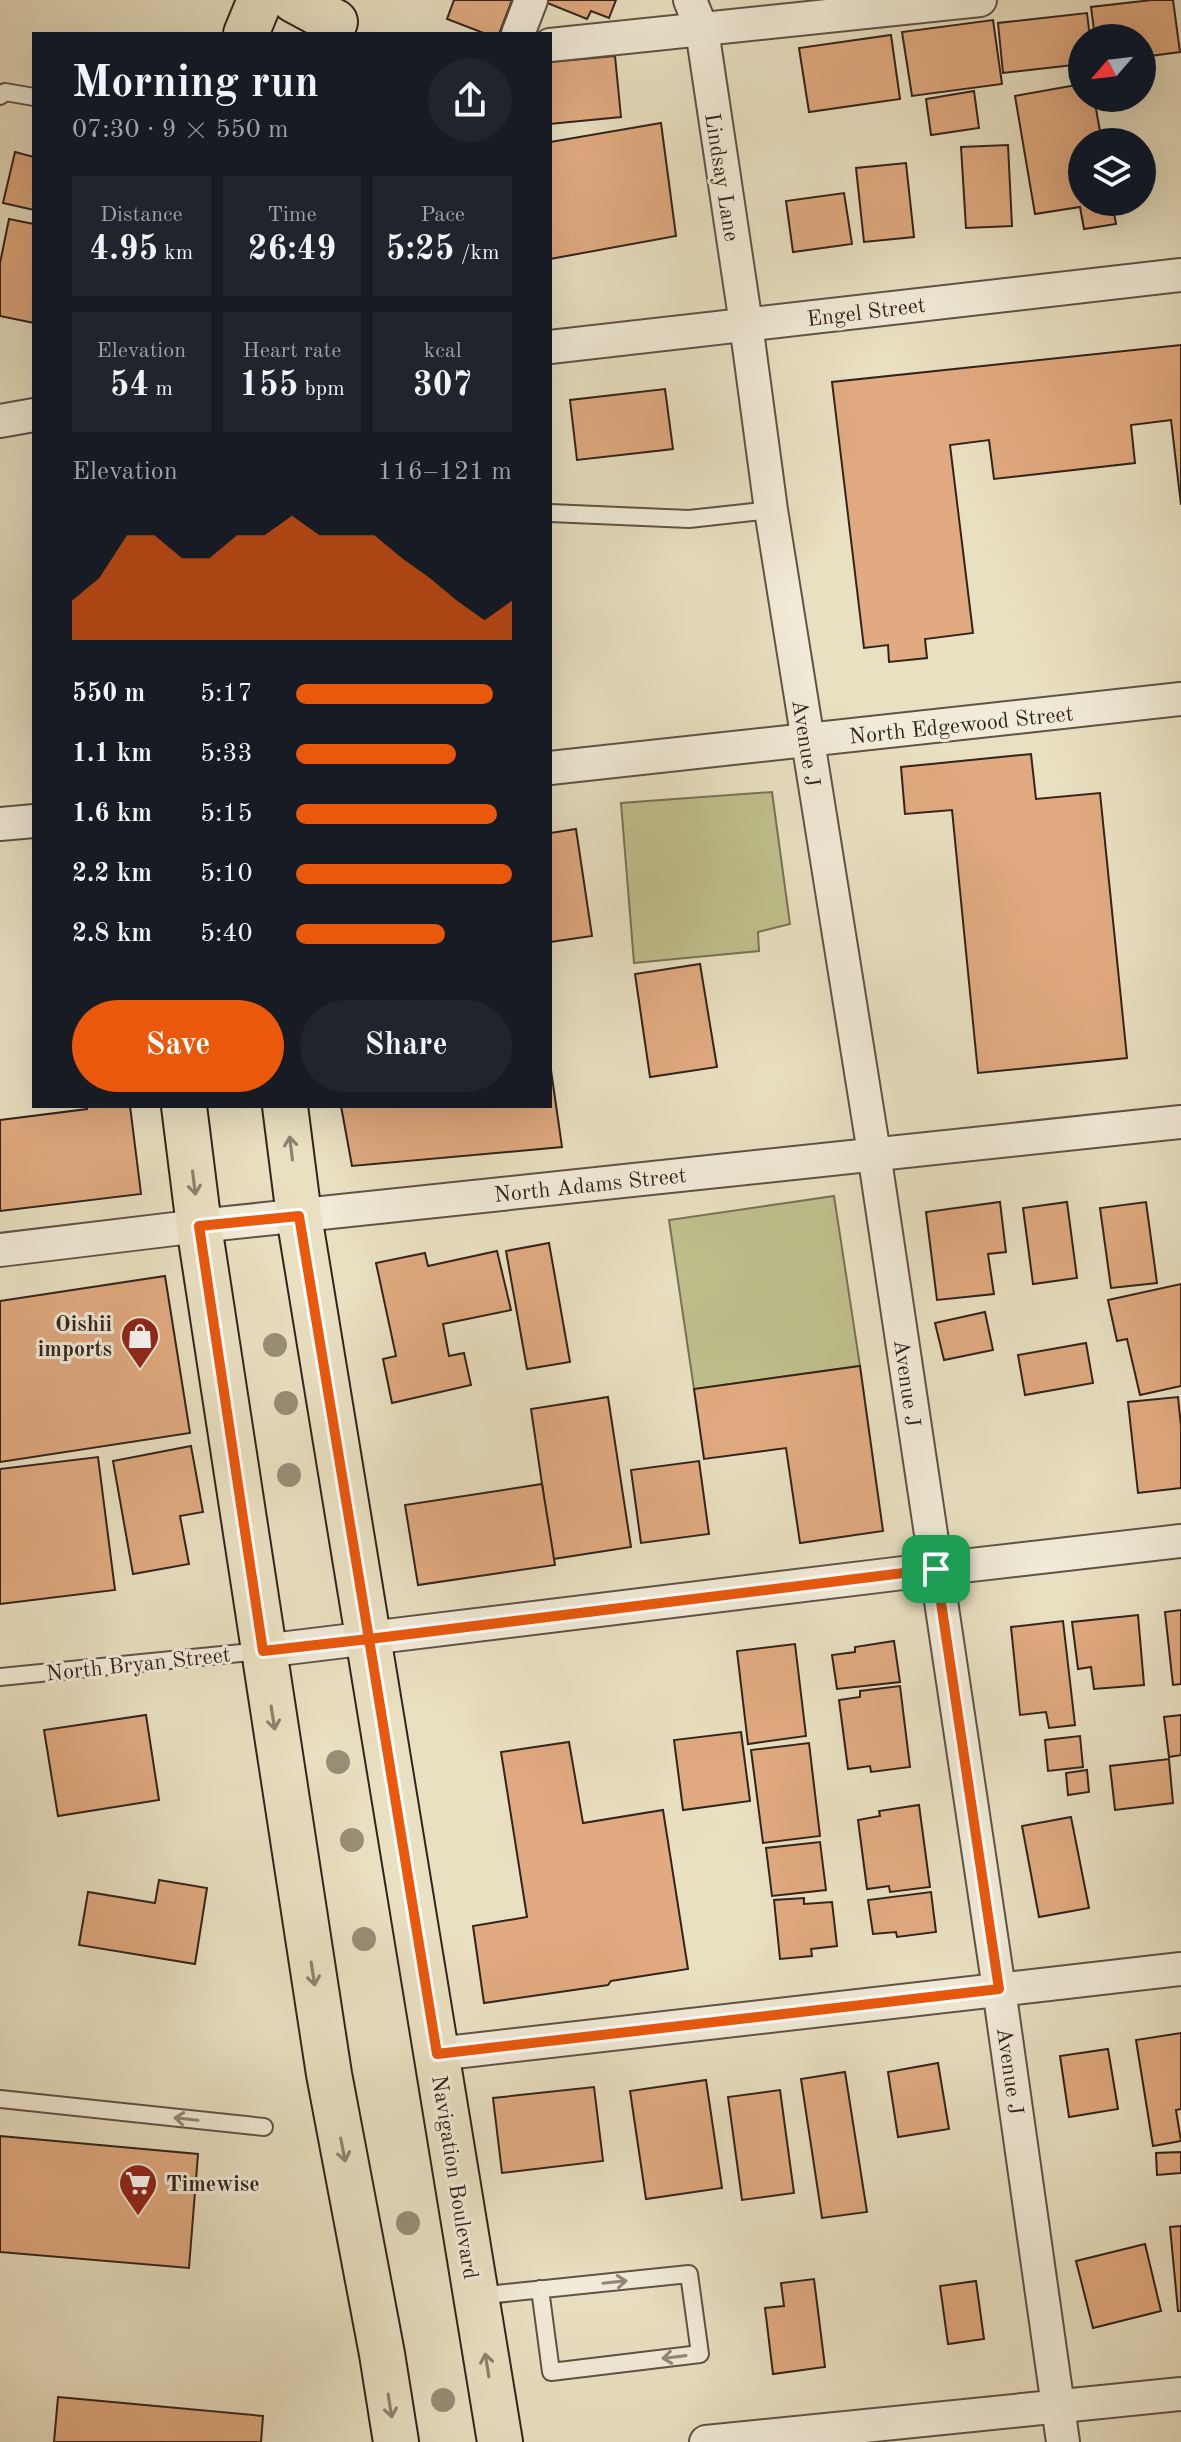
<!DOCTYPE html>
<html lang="en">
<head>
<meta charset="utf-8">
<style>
  body { margin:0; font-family:"Old Standard TT",serif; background:#20242c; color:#f1f3f6; height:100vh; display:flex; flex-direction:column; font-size:30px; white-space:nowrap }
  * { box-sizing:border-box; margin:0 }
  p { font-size:26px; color:#9ea1a6 }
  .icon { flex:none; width:44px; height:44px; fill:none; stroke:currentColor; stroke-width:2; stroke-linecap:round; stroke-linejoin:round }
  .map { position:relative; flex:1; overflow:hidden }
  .sheet { position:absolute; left:32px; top:32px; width:520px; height:1076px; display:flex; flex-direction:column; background:#171b24; border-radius:0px; box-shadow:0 8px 32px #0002 }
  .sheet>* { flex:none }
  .needle { width:52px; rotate:242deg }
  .controls { position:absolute; left:1068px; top:24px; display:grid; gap:16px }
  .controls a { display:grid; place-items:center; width:88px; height:88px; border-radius:50%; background:#171b24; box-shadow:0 8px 32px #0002; font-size:40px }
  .pin { position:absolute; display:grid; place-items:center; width:68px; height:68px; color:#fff; margin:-34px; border-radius:16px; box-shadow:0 4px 12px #0006 }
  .round { display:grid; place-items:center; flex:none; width:84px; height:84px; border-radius:42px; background:#20242c }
  .head { display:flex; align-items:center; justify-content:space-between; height:136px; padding:0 40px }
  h1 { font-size:44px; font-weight:600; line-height:60px }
  .figures { display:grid; grid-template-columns:repeat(3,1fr); gap:12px; height:136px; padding:8px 40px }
  .figures div { display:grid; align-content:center; border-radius:0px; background:#20242c; text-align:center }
  .figures b { font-size:34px; font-weight:600 }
  .figures small { font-size:22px; font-weight:400 }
  .figures p { font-size:22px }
  .chart { height:224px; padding:16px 40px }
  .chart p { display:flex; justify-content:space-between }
  .chart svg { width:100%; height:144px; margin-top:8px; fill:#ea580c; opacity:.7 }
  .cta { display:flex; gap:16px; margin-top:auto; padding:16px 40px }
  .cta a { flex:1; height:92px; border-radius:48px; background:#ea580c; color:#fff; font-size:32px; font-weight:600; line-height:92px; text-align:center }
  .cta a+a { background:#20242c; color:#f1f3f6 }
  ul { padding:0 40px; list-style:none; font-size:26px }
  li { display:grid; grid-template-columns:128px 96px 1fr; align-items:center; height:60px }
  li i { height:20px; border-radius:10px; background:#ea580c }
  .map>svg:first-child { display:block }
</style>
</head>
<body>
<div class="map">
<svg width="1181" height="2442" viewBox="0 0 1181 2442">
  <rect width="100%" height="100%" fill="#e9e0c1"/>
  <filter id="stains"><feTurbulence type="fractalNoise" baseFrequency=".0025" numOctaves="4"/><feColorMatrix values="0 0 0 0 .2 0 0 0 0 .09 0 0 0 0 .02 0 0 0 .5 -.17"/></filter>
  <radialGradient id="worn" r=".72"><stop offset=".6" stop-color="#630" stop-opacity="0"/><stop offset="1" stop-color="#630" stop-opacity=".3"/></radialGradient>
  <g fill="#bfc08d" stroke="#787256" stroke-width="2">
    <path d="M 772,792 L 790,924 L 758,932 L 759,951 L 634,963 L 621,803 Z"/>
    <path d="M 834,1196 L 860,1366 L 694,1389 L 669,1220 Z"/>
  </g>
  <g fill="#e1aa80" stroke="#32231e" stroke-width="2">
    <path d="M 454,0 L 512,0 L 499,34 L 486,34 L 447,19 Z"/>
    <path d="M 540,0 L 616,0 L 609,18 L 591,11 L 587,19 Z"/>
    <path d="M 1152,0 L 1173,0 L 1180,52 L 1142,57 L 1142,38 L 1095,38 L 1091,7 Z"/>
    <path d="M 1087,13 L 1090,38 L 1082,38 L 1082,64 L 1003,73 L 998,23 Z"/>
    <path d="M 993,20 L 1002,84 L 912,96 L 902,32 Z"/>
    <path d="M 891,35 L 900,99 L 809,112 L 799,48 Z"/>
    <path d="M 615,56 L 621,117 L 550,124 L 550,62 Z"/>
    <path d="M 1082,84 L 1082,98 L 1094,98 L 1102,142 L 1082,142 L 1082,202 L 1112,202 L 1116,224 L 1084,229 L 1080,207 L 1035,214 L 1015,96 Z"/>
    <path d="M 974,91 L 979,128 L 931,135 L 926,99 Z"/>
    <path d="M 661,123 L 676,236 L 550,259 L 550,142 Z"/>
    <path d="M 1008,145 L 1012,226 L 966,228 L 961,147 Z"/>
    <path d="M 15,152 L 34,157 L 34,210 L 3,203 Z"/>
    <path d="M 906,163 L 914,237 L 864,242 L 856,168 Z"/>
    <path d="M 844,193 L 852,244 L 793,252 L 786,201 Z"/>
    <path d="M 9,219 L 34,224 L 34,323 L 0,316 L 0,263 Z"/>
    <path d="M 1181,345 L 1181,505 L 1171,420 L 1131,425 L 1135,463 L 994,479 L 989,440 L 950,445 L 973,633 L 925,639 L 927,658 L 889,662 L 888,645 L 864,648 L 832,382 Z"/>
    <path d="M 665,389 L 673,449 L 577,460 L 570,400 Z"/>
    <path d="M 1031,754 L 1036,799 L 1100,793 L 1127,1058 L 978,1073 L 952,810 L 905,814 L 901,767 Z"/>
    <path d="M 576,829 L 592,936 L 550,942 L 550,833 Z"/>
    <path d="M 700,964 L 717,1067 L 650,1077 L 635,974 Z"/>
    <path d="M 550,1063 L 562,1147 L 352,1166 L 341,1106 L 550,1106 Z"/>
    <path d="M 87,1106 L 130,1106 L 141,1194 L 0,1211 L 0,1120 L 87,1109 Z"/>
    <path d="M 1000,1202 L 1006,1252 L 988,1254 L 994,1294 L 937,1300 L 926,1212 Z"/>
    <path d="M 1067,1202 L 1077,1278 L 1033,1284 L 1023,1208 Z"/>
    <path d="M 1146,1202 L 1157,1283 L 1111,1288 L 1100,1208 Z"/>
    <path d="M 549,1243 L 570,1362 L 527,1369 L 506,1251 Z"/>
    <path d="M 497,1251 L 511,1310 L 443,1324 L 449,1356 L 464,1353 L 471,1385 L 392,1403 L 383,1359 L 396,1356 L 376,1263 L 425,1253 L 428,1266 Z"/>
    <path d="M 165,1276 L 190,1433 L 0,1462 L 0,1301 Z"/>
    <path d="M 1181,1284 L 1181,1386 L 1140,1395 L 1127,1339 L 1117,1341 L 1108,1300 Z"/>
    <path d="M 985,1312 L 993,1350 L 944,1360 L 935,1323 Z"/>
    <path d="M 1086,1343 L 1093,1383 L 1025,1395 L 1018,1355 Z"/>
    <path d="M 860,1366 L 883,1531 L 800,1543 L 786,1448 L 704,1459 L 694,1389 Z"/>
    <path d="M 608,1397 L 631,1547 L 553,1559 L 531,1409 Z"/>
    <path d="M 1178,1397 L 1181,1426 L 1181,1488 L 1138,1493 L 1128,1402 Z"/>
    <path d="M 191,1446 L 203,1512 L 180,1516 L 189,1564 L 133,1574 L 113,1461 Z"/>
    <path d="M 98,1457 L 115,1590 L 0,1604 L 0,1469 Z"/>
    <path d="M 699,1461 L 709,1534 L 641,1543 L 631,1470 Z"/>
    <path d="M 542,1484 L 555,1565 L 418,1585 L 405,1505 Z"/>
    <path d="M 1181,1610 L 1181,1684 L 1173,1685 L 1165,1612 Z"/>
    <path d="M 1138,1615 L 1144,1685 L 1094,1689 L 1091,1667 L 1078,1669 L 1072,1622 Z"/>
    <path d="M 1063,1621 L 1075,1725 L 1049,1728 L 1046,1712 L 1020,1715 L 1011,1627 Z"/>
    <path d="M 894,1641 L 900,1682 L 837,1689 L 832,1655 L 855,1652 L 855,1647 Z"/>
    <path d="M 795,1644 L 806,1736 L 748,1744 L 737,1651 Z"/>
    <path d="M 900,1686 L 910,1767 L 871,1772 L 870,1766 L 848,1769 L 839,1700 L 860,1697 L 860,1691 Z"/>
    <path d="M 146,1715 L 159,1800 L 58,1816 L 44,1730 Z"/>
    <path d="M 1181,1715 L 1181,1755 L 1169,1757 L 1164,1717 Z"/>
    <path d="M 741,1732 L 750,1801 L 683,1810 L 674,1740 Z"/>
    <path d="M 1080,1736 L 1083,1767 L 1048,1771 L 1045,1740 Z"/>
    <path d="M 569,1742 L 583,1823 L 663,1810 L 688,1969 L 611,1981 L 608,1985 L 484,2003 L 473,1926 L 527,1917 L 501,1752 Z"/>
    <path d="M 809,1743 L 820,1836 L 763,1843 L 751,1750 Z"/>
    <path d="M 1169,1759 L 1173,1803 L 1115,1810 L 1110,1766 Z"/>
    <path d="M 1087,1770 L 1089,1792 L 1068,1795 L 1066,1773 Z"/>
    <path d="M 919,1805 L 930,1887 L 890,1892 L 889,1886 L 867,1889 L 858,1820 L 880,1816 L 879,1811 Z"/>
    <path d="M 1071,1817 L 1089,1908 L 1039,1917 L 1022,1826 Z"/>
    <path d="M 820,1842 L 826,1890 L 772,1896 L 766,1848 Z"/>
    <path d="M 159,1880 L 207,1888 L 195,1964 L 79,1945 L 88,1892 L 155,1903 Z"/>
    <path d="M 931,1892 L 936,1932 L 897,1937 L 896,1932 L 873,1934 L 868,1900 Z"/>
    <path d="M 804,1898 L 804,1904 L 832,1902 L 837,1946 L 811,1949 L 812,1956 L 780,1959 L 774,1900 Z"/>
    <path d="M 1181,2033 L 1181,2109 L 1176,2110 L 1181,2141 L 1153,2146 L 1136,2040 Z"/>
    <path d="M 1108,2049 L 1118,2109 L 1069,2117 L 1060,2056 Z"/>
    <path d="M 938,2063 L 949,2129 L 898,2137 L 888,2072 Z"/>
    <path d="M 845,2072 L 867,2212 L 822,2218 L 801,2079 Z"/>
    <path d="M 706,2080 L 722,2188 L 646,2199 L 630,2091 Z"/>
    <path d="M 594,2087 L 603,2161 L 502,2173 L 493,2098 Z"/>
    <path d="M 780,2090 L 794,2193 L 742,2200 L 728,2097 Z"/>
    <path d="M 0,2136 L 198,2154 L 189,2268 L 0,2252 Z"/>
    <path d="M 1181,2152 L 1181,2173 L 1157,2175 L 1156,2153 Z"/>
    <path d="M 1181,2226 L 1181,2311 L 1178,2311 L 1170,2227 Z"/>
    <path d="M 1145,2244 L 1161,2311 L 1093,2328 L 1076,2261 Z"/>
    <path d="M 814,2279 L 825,2367 L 773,2374 L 765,2308 L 784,2306 L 781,2283 Z"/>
    <path d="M 976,2281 L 984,2339 L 948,2344 L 940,2286 Z"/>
    <path d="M 58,2397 L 263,2416 L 261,2442 L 54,2442 Z"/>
  </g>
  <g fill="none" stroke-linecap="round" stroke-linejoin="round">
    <g stroke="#605247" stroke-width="20">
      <g id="service">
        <path d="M 0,96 L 5,92 L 34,97"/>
        <path d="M 550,513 L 689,519 L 771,510"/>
        <path d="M 0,1677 L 261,1651"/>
        <path d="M 0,2099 L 264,2127"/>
        <path d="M 477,2296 L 689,2274 L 700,2354 L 551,2372 L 540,2289"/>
      </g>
    </g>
    <g stroke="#605247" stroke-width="36">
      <g id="minor">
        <path d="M 690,0 L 702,30 L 746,324 L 771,510 L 874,1153 L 999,1989 L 1063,2442"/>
        <path d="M 518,34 L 531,0"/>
        <path d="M 550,45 L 980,0"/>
        <path d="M 550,347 L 1181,275"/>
        <path d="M 0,421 L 34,415"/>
        <path d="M 550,768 L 1181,699"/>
        <path d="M 0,824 L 34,821"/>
        <path d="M 0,1250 L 199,1226 L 1181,1122"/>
        <path d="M 263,1651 L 936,1569 L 1181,1541"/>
        <path d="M 437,2054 L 1181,1969"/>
        <path d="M 706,2442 L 1181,2394"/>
      </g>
    </g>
    <g stroke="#32231e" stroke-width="48">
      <g id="primary">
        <path d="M 294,0 L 335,22"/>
        <path d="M 246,34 L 260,0"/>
        <path d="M 184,1106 L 199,1226 L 329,2074 L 382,2354 L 396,2442"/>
        <path d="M 285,1106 L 299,1216 L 500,2442"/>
      </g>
    </g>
    <use href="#service" stroke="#f1ebd7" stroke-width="16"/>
    <use href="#minor" stroke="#f1ebd7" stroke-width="32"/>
    <use href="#primary" stroke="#e9e0c1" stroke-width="44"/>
  </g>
  <g fill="#988e77">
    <circle cx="275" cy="1345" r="12"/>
    <circle cx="286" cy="1403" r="12"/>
    <circle cx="289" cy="1475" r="12"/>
    <circle cx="338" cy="1762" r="12"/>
    <circle cx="352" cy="1840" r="12"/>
    <circle cx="364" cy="1939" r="12"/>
    <circle cx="408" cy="2223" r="12"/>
    <circle cx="443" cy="2400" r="12"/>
  </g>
  <defs><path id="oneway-shaft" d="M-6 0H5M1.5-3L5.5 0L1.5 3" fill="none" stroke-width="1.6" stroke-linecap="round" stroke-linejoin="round" transform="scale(2)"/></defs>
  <g stroke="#8e8270">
    <use href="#oneway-shaft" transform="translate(291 1148) rotate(-97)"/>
    <use href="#oneway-shaft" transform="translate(194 1183) rotate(83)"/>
    <use href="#oneway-shaft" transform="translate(273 1718) rotate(81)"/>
    <use href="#oneway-shaft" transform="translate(313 1974) rotate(81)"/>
    <use href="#oneway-shaft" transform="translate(343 2150) rotate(79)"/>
    <use href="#oneway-shaft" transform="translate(487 2365) rotate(-99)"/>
    <use href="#oneway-shaft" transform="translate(390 2406) rotate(81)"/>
  </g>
  <g stroke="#92877a">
    <use href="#oneway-shaft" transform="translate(186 2119) rotate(-174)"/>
    <use href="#oneway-shaft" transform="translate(615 2282) rotate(-6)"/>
    <use href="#oneway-shaft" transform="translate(674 2357) rotate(173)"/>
  </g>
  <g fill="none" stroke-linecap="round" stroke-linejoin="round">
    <g stroke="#fff" stroke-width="16">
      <path id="route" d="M 936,1569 L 369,1639 L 299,1216 L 199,1226 L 263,1651 L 369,1639 L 437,2054 L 999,1989 L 936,1569"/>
    </g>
    <use href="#route" stroke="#ea580c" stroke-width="10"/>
  </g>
  <defs>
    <g id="shop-pin" transform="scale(2)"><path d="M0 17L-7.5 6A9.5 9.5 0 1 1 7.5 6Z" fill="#8f2418" stroke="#f1ebd7"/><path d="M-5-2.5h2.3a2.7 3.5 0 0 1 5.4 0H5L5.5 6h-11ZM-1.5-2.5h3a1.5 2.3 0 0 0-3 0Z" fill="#fff"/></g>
    <g id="supermarket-pin" transform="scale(2)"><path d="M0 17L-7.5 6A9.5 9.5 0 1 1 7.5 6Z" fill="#8f2418" stroke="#f1ebd7"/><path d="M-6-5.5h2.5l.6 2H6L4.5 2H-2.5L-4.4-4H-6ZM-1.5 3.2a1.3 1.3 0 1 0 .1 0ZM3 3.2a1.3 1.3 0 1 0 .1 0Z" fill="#fff"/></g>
  </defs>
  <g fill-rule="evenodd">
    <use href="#shop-pin" x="140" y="1336"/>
    <use href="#supermarket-pin" x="138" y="2183"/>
  </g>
  <g text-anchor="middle" stroke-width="6" stroke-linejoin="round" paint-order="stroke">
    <g font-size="22" fill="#32231e" stroke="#f1ebd7">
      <text transform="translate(723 177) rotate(81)" y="8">Lindsay Lane</text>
      <text transform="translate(866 311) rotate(-7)" y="8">Engel Street</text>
      <text transform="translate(961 724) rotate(-6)" y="8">North Edgewood Street</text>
      <text transform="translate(807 743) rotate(81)" y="8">Avenue J</text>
      <text transform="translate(590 1184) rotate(-6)" y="8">North Adams Street</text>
      <text transform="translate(908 1383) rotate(82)" y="8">Avenue J</text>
      <text transform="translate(138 1663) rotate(-6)" y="8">North Bryan Street</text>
      <text transform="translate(1011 2071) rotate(82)" y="8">Avenue J</text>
      <text transform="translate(456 2177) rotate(81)" y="8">Navigation Boulevard</text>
    </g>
    <g font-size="22" font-weight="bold" fill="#32231e" stroke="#f1ebd7" text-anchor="end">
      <text x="112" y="1331">Oishii<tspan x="112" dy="25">imports</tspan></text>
      <text x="166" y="2191" text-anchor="start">Timewise</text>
    </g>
  </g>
  <rect width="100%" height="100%" filter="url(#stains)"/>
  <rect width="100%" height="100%" fill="url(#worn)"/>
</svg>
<div class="controls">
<a><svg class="needle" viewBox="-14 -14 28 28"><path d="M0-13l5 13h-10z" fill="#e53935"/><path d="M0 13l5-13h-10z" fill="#9ea1a6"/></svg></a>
<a><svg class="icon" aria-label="layers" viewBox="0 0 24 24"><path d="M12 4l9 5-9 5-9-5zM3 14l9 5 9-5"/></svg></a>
</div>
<div class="pin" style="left:936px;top:1569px;background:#1e9e55"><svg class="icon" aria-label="arrive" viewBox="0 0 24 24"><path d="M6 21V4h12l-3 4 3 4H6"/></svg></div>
<section class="sheet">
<div class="head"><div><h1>Morning run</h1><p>07:30 · 9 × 550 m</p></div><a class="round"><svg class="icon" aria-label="share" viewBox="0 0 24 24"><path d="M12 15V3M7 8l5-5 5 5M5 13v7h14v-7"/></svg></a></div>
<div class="figures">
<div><p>Distance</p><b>4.95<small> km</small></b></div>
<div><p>Time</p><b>26:49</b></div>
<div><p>Pace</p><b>5:25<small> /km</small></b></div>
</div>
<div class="figures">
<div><p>Elevation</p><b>54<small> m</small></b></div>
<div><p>Heart rate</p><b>155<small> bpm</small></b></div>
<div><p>kcal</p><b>307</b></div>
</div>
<div class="chart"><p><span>Elevation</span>116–121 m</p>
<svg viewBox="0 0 160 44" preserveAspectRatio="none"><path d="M0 44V32L10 25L20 12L30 12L40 19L50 19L60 12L70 12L80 6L90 12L100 12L110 12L120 19L130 25L140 32L150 38L160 32V44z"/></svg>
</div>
<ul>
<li><b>550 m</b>5:17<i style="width:91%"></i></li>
<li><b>1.1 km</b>5:33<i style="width:74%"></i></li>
<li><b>1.6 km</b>5:15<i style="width:93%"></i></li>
<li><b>2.2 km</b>5:10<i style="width:100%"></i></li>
<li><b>2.8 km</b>5:40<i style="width:69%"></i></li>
</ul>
<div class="cta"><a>Save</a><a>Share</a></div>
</section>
</div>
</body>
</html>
